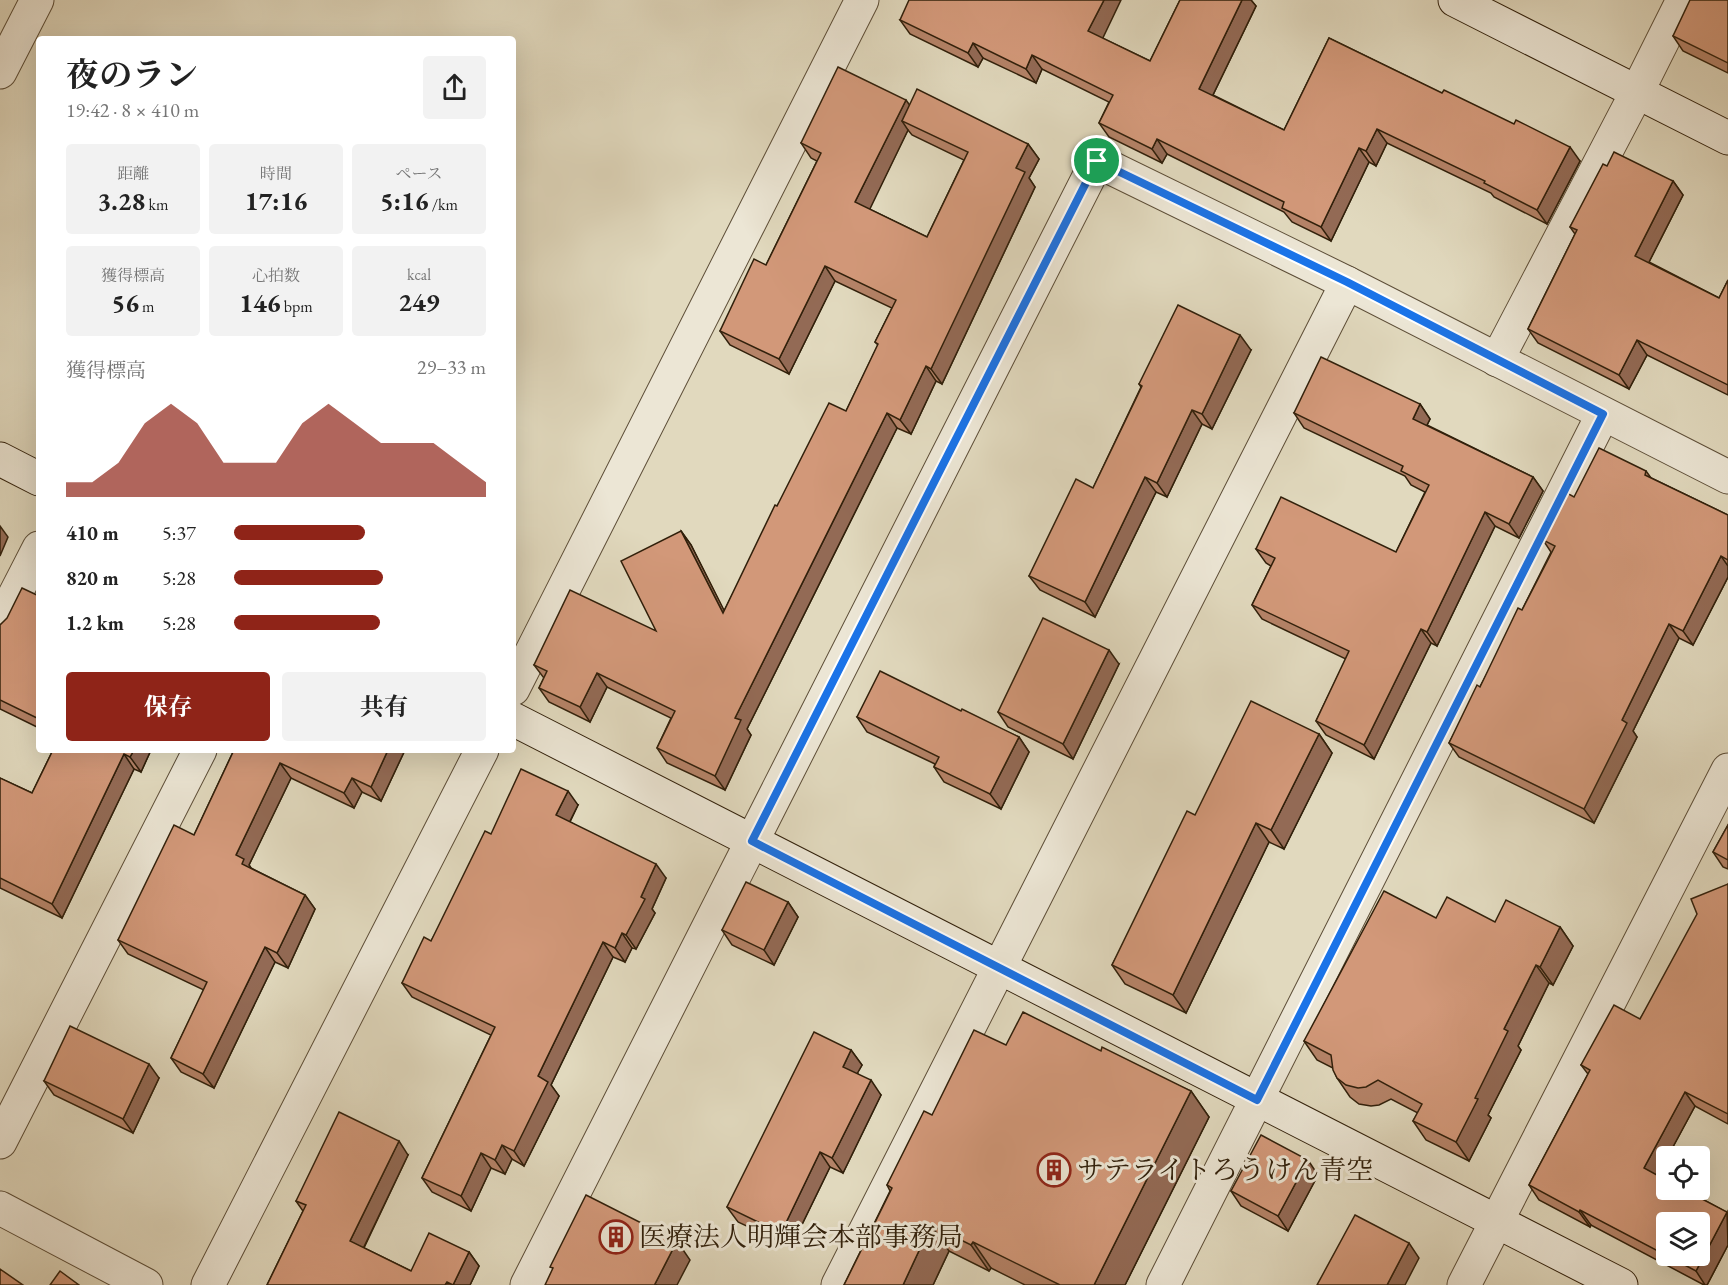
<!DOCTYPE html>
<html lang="ja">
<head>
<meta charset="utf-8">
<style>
  body { margin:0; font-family:"EB Garamond","Noto Serif JP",serif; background:#f2f2f2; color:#222; height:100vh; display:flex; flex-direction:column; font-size:22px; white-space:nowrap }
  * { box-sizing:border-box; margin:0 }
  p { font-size:20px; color:#767676 }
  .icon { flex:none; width:33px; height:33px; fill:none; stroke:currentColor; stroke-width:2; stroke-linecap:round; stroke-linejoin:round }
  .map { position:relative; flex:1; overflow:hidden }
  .side { position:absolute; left:36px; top:36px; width:480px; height:717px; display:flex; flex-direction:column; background:#fff; border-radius:6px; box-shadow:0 6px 24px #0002 }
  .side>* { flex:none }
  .buttons { position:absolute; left:1656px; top:1146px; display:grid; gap:12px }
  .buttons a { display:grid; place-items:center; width:54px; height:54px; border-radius:6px; background:#fff; box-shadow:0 6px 24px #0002; font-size:30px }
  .pin { position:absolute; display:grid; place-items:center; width:51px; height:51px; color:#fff; margin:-26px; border:3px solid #fff; border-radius:50%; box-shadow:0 2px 6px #0007 }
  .round { display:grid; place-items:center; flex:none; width:63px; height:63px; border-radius:6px; background:#f2f2f2 }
  .headline { display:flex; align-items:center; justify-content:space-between; height:102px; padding:0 30px }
  h1 { font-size:33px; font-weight:700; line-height:45px }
  .figures { display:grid; grid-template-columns:repeat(3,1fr); gap:9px; height:102px; padding:6px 30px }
  .figures div { display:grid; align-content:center; border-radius:6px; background:#f2f2f2; text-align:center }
  .figures b { font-size:26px; font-weight:700 }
  .figures small { font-size:16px; font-weight:400 }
  .figures p { font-size:16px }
  .chart { height:168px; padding:12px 30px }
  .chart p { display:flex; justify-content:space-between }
  .chart svg { width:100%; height:108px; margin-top:6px; fill:#8f2418; opacity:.7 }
  .cta { display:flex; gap:12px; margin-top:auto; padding:12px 30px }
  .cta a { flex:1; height:69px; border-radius:6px; background:#8f2418; color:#fff; font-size:24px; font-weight:700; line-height:69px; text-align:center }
  .cta a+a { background:#f2f2f2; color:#222 }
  ul { padding:0 30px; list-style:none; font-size:20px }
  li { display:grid; grid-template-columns:96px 72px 1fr; align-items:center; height:45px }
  li i { height:15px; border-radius:8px; background:#8f2418 }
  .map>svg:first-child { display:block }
</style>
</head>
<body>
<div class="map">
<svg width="1728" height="1285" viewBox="0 0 1728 1285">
  <rect width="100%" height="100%" fill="#e1d9be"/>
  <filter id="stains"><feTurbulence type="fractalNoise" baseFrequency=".00333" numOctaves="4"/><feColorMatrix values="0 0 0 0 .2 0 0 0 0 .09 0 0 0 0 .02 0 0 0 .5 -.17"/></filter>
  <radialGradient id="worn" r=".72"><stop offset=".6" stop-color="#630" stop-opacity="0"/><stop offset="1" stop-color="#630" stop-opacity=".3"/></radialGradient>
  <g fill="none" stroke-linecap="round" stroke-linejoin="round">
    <g stroke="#5d4e38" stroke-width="35">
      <g id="street">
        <path d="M 0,72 L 37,0"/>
        <path d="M 1497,360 L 1637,92 L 1683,0"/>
        <path d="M 0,624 L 39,548"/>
        <path d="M 513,689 L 862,0"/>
        <path d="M 0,1142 L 200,750"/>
        <path d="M 0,1208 L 146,1285"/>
        <path d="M 208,1285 L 482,750"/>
        <path d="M 527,1285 L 1097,161 L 1347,283 L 1728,477"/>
        <path d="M 838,1285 L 1347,283"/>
        <path d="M 1163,1285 L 1603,414"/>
        <path d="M 1464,1285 L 1728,770"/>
      </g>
    </g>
    <g stroke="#31200b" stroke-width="35">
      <g id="secondary">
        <path d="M 1455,0 L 1728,138"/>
        <path d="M 0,459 L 39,479"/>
        <path d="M 513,719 L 1621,1285"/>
      </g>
    </g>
    <use href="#street" stroke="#ece6d5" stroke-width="33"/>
    <use href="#secondary" stroke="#ece6d5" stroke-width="33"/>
  </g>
  <g fill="#b58368" stroke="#31200b" stroke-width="1.5" fill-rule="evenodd">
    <path d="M 1180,0 L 1251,0 L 1256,6 L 1213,95 L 1284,130 L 1329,38 L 1580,161 L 1547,224 L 1494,197 L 1491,193 L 1387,143 L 1376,166 L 1369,162 L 1331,241 L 1292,222 L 1284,212 L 1167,154 L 1162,163 L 1109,137 L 1099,123 L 1109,102 L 1042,69 L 1036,83 L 983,58 L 978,67 L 910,34 L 900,20 L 1102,38 L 1150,61 Z"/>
    <path d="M 1728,0 L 1728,73 L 1683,51 L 1673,36 Z"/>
    <path d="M 909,105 L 1028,144 L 1039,159 L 1029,178 L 1035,187 L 942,384 L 936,381 L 911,434 L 897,428 L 747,729 L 751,735 L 725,790 L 667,763 L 657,748 L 671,718 L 607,687 L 590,722 L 549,702 L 539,688 L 544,678 L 534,665 L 656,631 L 681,531 L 691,545 L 724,611 L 777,506 L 846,411 L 878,345 L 875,342 L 892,308 L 835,281 L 789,374 L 730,345 L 720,331 L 766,265 L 817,161 L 811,158 L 801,143 ZM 908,130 L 912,135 L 964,160 L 927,237 L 869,209 Z"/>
    <path d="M 1607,166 L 1673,181 L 1683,195 L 1649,262 L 1719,298 L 1728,280 L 1728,395 L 1647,355 L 1629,389 L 1538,343 L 1528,329 L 1575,234 L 1570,227 Z"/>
    <path d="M 1251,350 L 1212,429 L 1202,424 L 1167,497 L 1156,492 L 1095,617 L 1040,590 L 1029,576 L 1093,488 L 1141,387 L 1139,384 Z"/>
    <path d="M 1420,404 L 1430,419 L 1427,425 L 1533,477 L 1543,491 L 1519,538 L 1495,526 L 1437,646 L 1431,643 L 1374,759 L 1326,735 L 1316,721 L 1346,659 L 1262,619 L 1252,605 L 1271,566 L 1266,563 L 1256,549 L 1396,552 L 1425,492 L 1411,485 L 1405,476 L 1304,428 L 1294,413 Z"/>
    <path d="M 1646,471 L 1651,478 L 1728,515 L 1728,577 L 1693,645 L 1679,638 L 1633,731 L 1637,737 L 1594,823 L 1459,757 L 1449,743 L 1522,610 L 1551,552 L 1543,540 L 1574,497 Z"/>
    <path d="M 39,596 L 39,728 L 0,709 L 0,625 Z"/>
    <path d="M 1119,664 L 1073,759 L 1008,727 L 998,712 Z"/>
    <path d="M 961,711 L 1019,737 L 1029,752 L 1001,809 L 944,782 L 934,767 L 935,764 L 867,732 L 857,717 Z"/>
    <path d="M 1319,734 L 1332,753 L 1284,849 L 1269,842 L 1186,1013 L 1125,984 L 1112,965 L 1195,815 Z"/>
    <path d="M 53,750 L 151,750 L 141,772 L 134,769 L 62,918 L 0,888 L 0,778 L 32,793 Z"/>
    <path d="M 234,750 L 405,750 L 381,801 L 362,792 L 354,808 L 291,778 L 249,865 L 251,868 L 305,895 L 315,909 L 288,968 L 275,962 L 214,1088 L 181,1072 L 171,1058 L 204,990 L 128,954 L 118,940 L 194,835 Z"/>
    <path d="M 578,805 L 570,822 L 666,878 L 652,909 L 655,913 L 636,949 L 632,948 L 625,962 L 613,957 L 551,1085 L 559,1096 L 524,1166 L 512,1159 L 505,1174 L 491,1168 L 471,1211 L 432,1192 L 422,1178 L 491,1035 L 412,997 L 402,983 L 431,941 L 491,834 Z"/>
    <path d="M 1728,825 L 1728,869 L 1723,867 L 1713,852 Z"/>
    <path d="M 1728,884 L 1728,1124 L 1695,1106 L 1668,1156 L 1666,1156 L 1666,1160 L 1658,1175 L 1728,1213 L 1728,1245 L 1707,1285 L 1704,1285 L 1591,1225 L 1590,1227 L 1539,1200 L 1529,1185 L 1588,1074 L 1581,1065 L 1640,1019 Z"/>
    <path d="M 788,902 L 798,917 L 774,965 L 732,945 L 722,930 Z"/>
    <path d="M 1436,918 L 1560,927 L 1573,946 L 1553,985 L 1549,983 L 1518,1046 L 1521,1050 L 1488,1115 L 1491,1118 L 1469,1161 L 1426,1140 L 1413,1121 L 1418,1113 L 1391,1099 L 1379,1105 L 1371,1106 L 1359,1104 L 1350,1097 L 1337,1078 L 1333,1068 L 1317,1060 L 1304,1041 Z"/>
    <path d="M 1006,1045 L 1101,1051 L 1191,1091 L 1209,1117 L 1125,1285 L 1025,1285 L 991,1268 L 989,1271 L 949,1251 L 933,1285 L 844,1285 L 890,1191 L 887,1185 L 932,1115 Z"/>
    <path d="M 851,1050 L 862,1065 L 857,1073 L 881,1095 L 843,1173 L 830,1167 L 791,1247 L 738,1222 L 727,1207 Z"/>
    <path d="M 159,1078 L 133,1133 L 54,1095 L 44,1081 Z"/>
    <path d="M 408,1155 L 364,1248 L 411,1271 L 469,1252 L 479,1266 L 470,1285 L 267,1285 L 303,1211 L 296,1201 Z"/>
    <path d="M 1318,1175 L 1288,1231 L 1241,1206 L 1231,1191 Z"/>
  </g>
  <g fill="#936a55" stroke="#31200b" stroke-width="1.5">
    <path d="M 1104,0 L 1121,0 L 1099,46 L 1088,31 Z"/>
    <path d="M 1242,0 L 1251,0 L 1256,6 L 1209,103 L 1199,89 Z"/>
    <path d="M 973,43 L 983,58 L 978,67 L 968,53 Z"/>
    <path d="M 1032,55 L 1042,69 L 1036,83 L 1026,69 Z"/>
    <path d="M 906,100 L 916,114 L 902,121 L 908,130 L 866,217 L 855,202 Z"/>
    <path d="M 1377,129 L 1387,143 L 1376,166 L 1366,151 Z"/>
    <path d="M 1157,139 L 1167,154 L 1162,163 L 1152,149 Z"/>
    <path d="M 1028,144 L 1039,159 L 1029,178 L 1035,187 L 942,384 L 931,369 L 1016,168 Z"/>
    <path d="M 1570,147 L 1580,161 L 1547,224 L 1537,210 Z"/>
    <path d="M 1359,148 L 1369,162 L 1331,241 L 1321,227 Z"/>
    <path d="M 1673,181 L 1683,195 L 1645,270 L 1635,256 Z"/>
    <path d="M 825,266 L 835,281 L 789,374 L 779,359 Z"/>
    <path d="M 1240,335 L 1251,350 L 1212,429 L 1202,414 Z"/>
    <path d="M 1637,340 L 1647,355 L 1629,389 L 1619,375 Z"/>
    <path d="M 926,366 L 936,381 L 911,434 L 900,420 Z"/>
    <path d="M 1420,404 L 1430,419 L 1423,433 L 1413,419 Z"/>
    <path d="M 1192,410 L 1202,424 L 1167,497 L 1157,483 Z"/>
    <path d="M 887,413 L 897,428 L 747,729 L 751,735 L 725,790 L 715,776 L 735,718 Z"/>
    <path d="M 1145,477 L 1156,492 L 1095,617 L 1085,602 Z"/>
    <path d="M 1533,477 L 1543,491 L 1519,538 L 1509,524 Z"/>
    <path d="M 1485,512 L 1495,526 L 1437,646 L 1427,632 Z"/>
    <path d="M 0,526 L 8,537 L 0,556 Z"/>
    <path d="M 681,531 L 691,545 L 733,628 L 723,613 Z"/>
    <path d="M 1721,556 L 1728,566 L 1728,577 L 1693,645 L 1683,631 Z"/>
    <path d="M 1669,624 L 1679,638 L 1633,731 L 1637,737 L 1594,823 L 1584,809 L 1622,720 Z"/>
    <path d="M 1421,629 L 1431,643 L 1374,759 L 1364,745 Z"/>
    <path d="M 1109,650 L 1119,664 L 1073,759 L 1063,744 Z"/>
    <path d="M 597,673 L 607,687 L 590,722 L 580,707 Z"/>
    <path d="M 1319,734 L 1332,753 L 1284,849 L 1271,830 Z"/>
    <path d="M 1019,737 L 1029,752 L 1001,809 L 990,794 Z"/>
    <path d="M 134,750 L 151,750 L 141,772 L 130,757 Z"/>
    <path d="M 388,750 L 405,750 L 381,801 L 371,787 Z"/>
    <path d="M 124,754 L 134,769 L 62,918 L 52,904 Z"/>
    <path d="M 280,763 L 291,778 L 249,865 L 254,873 L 242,864 L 236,855 Z"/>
    <path d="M 352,778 L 362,792 L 354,808 L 344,793 Z"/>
    <path d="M 568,791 L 578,805 L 566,829 L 556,815 Z"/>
    <path d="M 1256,823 L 1269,842 L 1186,1013 L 1173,995 Z"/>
    <path d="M 656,864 L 666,878 L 652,909 L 655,913 L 636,949 L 626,935 L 641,897 Z"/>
    <path d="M 305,895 L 315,909 L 288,968 L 277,953 Z"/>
    <path d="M 788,902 L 798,917 L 774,965 L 764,950 Z"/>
    <path d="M 1560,927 L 1573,946 L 1553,985 L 1540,967 Z"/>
    <path d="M 622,933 L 632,948 L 625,962 L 615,948 Z"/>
    <path d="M 603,942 L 613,957 L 551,1085 L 559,1096 L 524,1166 L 514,1151 L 538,1076 Z"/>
    <path d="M 265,947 L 275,962 L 214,1088 L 203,1074 Z"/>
    <path d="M 1536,965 L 1549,983 L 1518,1046 L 1521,1050 L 1488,1115 L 1491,1118 L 1469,1161 L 1456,1142 L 1504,1029 Z"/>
    <path d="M 851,1050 L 862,1065 L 853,1081 L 843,1067 Z"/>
    <path d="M 149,1064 L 159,1078 L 133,1133 L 123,1119 Z"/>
    <path d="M 871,1080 L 881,1095 L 843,1173 L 832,1158 Z"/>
    <path d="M 1191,1091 L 1209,1117 L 1125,1285 L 1094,1285 Z"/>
    <path d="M 1685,1092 L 1695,1106 L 1668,1156 L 1666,1156 L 1666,1160 L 1655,1182 L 1644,1168 Z"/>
    <path d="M 399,1141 L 408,1155 L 360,1255 L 350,1241 Z"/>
    <path d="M 502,1145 L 512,1159 L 505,1174 L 495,1160 Z"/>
    <path d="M 820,1152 L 830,1167 L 791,1247 L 781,1233 Z"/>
    <path d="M 481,1153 L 491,1168 L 471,1211 L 461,1196 Z"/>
    <path d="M 1308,1160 L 1318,1175 L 1288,1231 L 1278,1216 Z"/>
    <path d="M 1580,1210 L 1591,1225 L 1590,1227 L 1579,1212 Z"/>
    <path d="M 1727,1212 L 1728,1245 L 1707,1285 L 1705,1285 L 1696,1271 Z"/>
    <path d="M 931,1225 L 949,1251 L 933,1285 L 903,1285 Z"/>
    <path d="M 677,1241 L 690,1260 L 677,1285 L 656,1285 L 655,1284 Z"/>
    <path d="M 973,1242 L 991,1268 L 989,1271 L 971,1245 Z"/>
    <path d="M 1409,1243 L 1419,1258 L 1405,1285 L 1387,1285 Z"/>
    <path d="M 469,1252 L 479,1266 L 470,1285 L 453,1285 Z"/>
  </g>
  <g fill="#d29879" stroke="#31200b" stroke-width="1.5" fill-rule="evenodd">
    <path d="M 909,0 L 1104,0 L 1088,31 L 1150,61 L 1180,0 L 1242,0 L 1199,89 L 1284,130 L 1329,38 L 1442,93 L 1444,90 L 1514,124 L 1516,120 L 1570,147 L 1537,210 L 1484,183 L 1485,181 L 1377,129 L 1366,151 L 1359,148 L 1321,227 L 1282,208 L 1284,202 L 1157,139 L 1152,149 L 1099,123 L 1113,95 L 1032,55 L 1026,69 L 973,43 L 968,53 L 900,20 Z"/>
    <path d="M 1690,0 L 1728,0 L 1728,63 L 1673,36 Z"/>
    <path d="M 838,67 L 906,100 L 855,202 L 927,237 L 968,152 L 902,121 L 917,89 L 1028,144 L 1016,168 L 1025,172 L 931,369 L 926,366 L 900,420 L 887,413 L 735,718 L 741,720 L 715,776 L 657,748 L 675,711 L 597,673 L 580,707 L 539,688 L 547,671 L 534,665 L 570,590 L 656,631 L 621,561 L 681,531 L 723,613 L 775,505 L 777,506 L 829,403 L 846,411 L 878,344 L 875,342 L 896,300 L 825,266 L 779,359 L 720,331 L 754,259 L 766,265 L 821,153 L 801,143 Z"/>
    <path d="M 1614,152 L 1673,181 L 1635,256 L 1719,298 L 1728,280 L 1728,385 L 1637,340 L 1619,375 L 1528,329 L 1577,230 L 1570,227 L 1603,164 L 1607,166 Z"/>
    <path d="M 1178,305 L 1240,335 L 1202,414 L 1192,410 L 1157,483 L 1145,477 L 1085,602 L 1029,576 L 1076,479 L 1093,488 L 1142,386 L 1139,384 Z"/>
    <path d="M 1321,357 L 1420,404 L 1413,419 L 1533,477 L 1509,524 L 1485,512 L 1427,632 L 1421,629 L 1364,745 L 1316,721 L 1349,651 L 1252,605 L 1275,558 L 1256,549 L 1281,497 L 1396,552 L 1429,485 L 1401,471 L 1403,466 L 1294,413 Z"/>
    <path d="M 1599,448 L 1646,471 L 1645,475 L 1728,515 L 1728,560 L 1721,556 L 1683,631 L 1669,624 L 1622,720 L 1627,723 L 1584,809 L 1449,743 L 1477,685 L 1480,687 L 1518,608 L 1522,610 L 1555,546 L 1543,540 L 1567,493 L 1574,497 Z"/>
    <path d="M 22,588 L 39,596 L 39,719 L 0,700 L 0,625 L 7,618 Z"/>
    <path d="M 1043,618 L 1109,650 L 1063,744 L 998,712 Z"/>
    <path d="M 880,671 L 961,711 L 962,709 L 1019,737 L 990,794 L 934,767 L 939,757 L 857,717 Z"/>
    <path d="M 1251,701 L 1319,734 L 1271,830 L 1256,823 L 1173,995 L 1112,965 L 1187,811 L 1195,815 Z"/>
    <path d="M 53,750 L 134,750 L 130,757 L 124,754 L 52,904 L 0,878 L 0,778 L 32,793 Z"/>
    <path d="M 234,750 L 388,750 L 371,787 L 352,778 L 344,793 L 280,763 L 236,855 L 244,859 L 242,864 L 305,895 L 277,953 L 265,947 L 203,1074 L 171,1058 L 207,982 L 118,940 L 174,825 L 194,835 Z"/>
    <path d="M 521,769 L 568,791 L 556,815 L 656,864 L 641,897 L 645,899 L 626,935 L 622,933 L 615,948 L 603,942 L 538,1076 L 548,1082 L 514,1151 L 502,1145 L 495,1160 L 481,1153 L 461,1196 L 422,1178 L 495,1027 L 402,983 L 424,937 L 431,941 L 485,831 L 491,834 Z"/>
    <path d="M 1728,825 L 1728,860 L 1713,852 Z"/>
    <path d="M 746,882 L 788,902 L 764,950 L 722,930 Z"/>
    <path d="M 1728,884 L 1728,1114 L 1685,1092 L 1644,1168 L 1666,1180 L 1666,1190 L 1685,1190 L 1727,1212 L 1696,1271 L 1580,1210 L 1579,1212 L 1529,1185 L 1590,1070 L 1581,1065 L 1614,1005 L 1640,1019 L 1697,914 L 1691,899 ZM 1666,1222 L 1700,1222 L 1700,1256 L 1666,1256 Z"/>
    <path d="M 1384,891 L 1436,918 L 1447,897 L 1495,922 L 1506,900 L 1560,927 L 1540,967 L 1536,965 L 1504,1029 L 1508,1031 L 1475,1098 L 1478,1099 L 1456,1142 L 1413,1121 L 1422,1104 L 1378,1080 L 1366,1087 L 1358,1088 L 1346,1085 L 1337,1078 L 1333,1070 L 1331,1055 L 1304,1041 Z"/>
    <path d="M 1023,1012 L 1101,1051 L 1102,1047 L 1191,1091 L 1094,1285 L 1060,1285 L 973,1242 L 971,1245 L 931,1225 L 903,1285 L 844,1285 L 892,1188 L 887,1185 L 924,1111 L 932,1115 L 974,1030 L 1006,1045 Z"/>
    <path d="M 70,1026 L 149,1064 L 123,1119 L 44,1081 Z"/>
    <path d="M 814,1032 L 851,1050 L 843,1067 L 871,1080 L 832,1158 L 820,1152 L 781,1233 L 727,1207 Z"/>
    <path d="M 339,1112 L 399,1141 L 350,1241 L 411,1271 L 429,1233 L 469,1252 L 453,1285 L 447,1282 L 445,1285 L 267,1285 L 306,1205 L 296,1201 Z"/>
    <path d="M 1261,1135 L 1308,1160 L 1278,1216 L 1231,1191 Z"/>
    <path d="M 586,1195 L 677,1241 L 655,1284 L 657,1285 L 545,1285 L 553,1268 L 550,1267 Z"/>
    <path d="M 1355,1215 L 1409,1243 L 1387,1285 L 1317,1285 Z"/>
    <path d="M 0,1269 L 23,1285 L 0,1285 Z"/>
    <path d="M 60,1271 L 79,1285 L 50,1285 Z"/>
  </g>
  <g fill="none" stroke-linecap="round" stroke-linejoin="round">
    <g stroke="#fff" stroke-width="12">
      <path id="route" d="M 1097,161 L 1347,282 L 1603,414 L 1257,1100 L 752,841 Z"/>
    </g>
    <use href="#route" stroke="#1a73e8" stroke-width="8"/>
  </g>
  <defs>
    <g id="building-ring" transform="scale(1.725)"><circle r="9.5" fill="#ece6d5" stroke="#8f2418" stroke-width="1.5"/><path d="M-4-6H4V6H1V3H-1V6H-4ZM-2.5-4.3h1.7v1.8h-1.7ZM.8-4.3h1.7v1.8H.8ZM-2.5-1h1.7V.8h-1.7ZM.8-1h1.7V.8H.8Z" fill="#8f2418"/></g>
  </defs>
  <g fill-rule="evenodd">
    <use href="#building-ring" x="1054" y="1170"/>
    <use href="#building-ring" x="616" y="1237"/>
  </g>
  <g text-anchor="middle" stroke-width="6" stroke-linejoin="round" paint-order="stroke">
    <g font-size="27" fill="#31200b" stroke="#ece6d5" text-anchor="start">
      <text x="1077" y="1179">サテライトろうけん青空</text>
      <text x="639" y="1246">医療法人明輝会本部事務局</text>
    </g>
  </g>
  <rect width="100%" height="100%" filter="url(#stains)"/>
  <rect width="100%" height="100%" fill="url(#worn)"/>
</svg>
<div class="buttons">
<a><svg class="icon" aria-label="locate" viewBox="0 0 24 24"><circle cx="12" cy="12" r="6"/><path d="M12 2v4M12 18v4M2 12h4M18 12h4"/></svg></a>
<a><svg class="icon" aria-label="layers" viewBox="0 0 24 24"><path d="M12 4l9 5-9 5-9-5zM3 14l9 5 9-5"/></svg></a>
</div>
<div class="pin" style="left:1097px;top:161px;background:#1e9e55"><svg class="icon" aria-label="arrive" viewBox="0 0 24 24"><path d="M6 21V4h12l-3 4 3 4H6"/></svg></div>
<section class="side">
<div class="headline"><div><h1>夜のラン</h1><p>19:42 · 8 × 410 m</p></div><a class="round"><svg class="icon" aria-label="share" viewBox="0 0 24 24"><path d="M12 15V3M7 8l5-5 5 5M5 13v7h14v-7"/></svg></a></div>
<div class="figures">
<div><p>距離</p><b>3.28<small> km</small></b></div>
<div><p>時間</p><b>17:16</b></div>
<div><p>ペース</p><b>5:16<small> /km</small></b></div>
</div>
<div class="figures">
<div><p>獲得標高</p><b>56<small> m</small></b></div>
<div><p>心拍数</p><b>146<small> bpm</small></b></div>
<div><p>kcal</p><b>249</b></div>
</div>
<div class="chart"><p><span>獲得標高</span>29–33 m</p>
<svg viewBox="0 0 160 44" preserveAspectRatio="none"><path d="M0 44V38L10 38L20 30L30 14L40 6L50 14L60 30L70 30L80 30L90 14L100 6L110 14L120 22L130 22L140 22L150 30L160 38V44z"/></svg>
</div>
<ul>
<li><b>410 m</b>5:37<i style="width:52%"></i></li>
<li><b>820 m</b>5:28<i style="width:59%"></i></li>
<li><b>1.2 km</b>5:28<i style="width:58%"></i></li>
</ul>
<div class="cta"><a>保存</a><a>共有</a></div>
</section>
</div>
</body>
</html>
